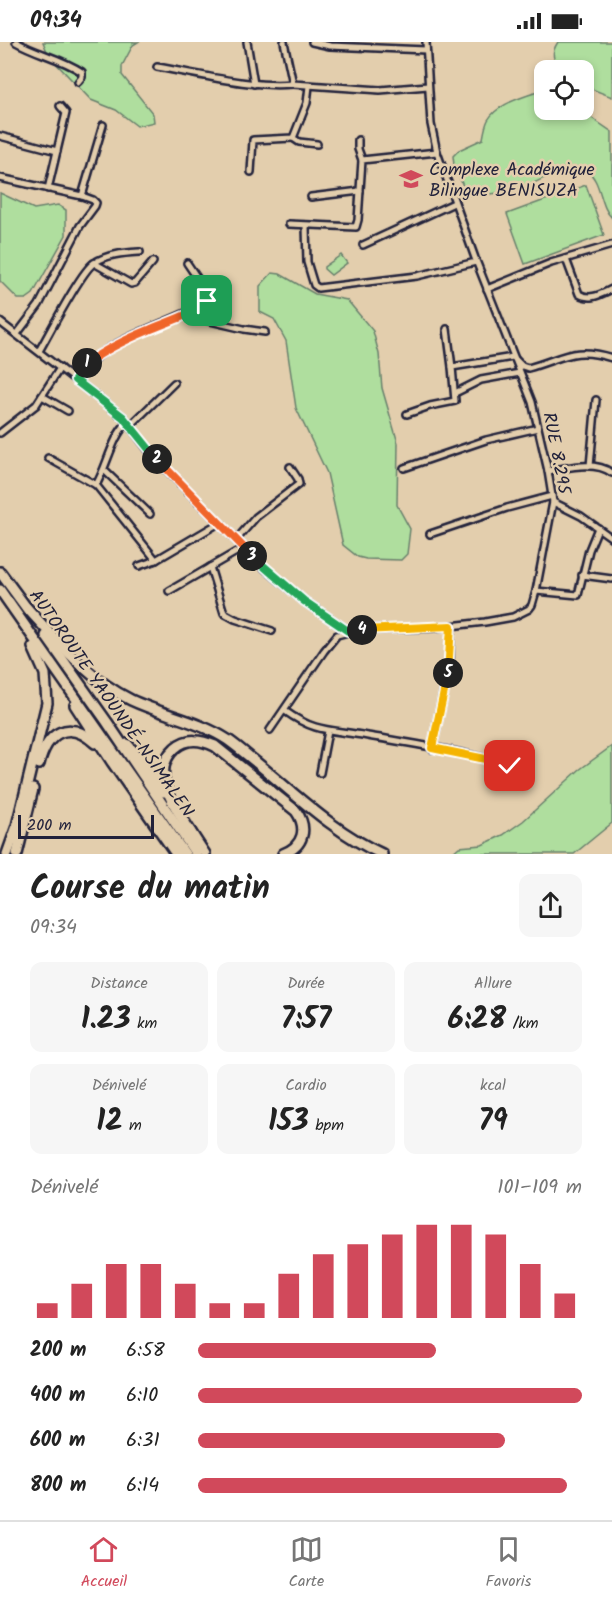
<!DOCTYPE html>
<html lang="fr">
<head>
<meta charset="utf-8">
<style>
  body { margin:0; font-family:Kalam,sans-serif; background:#f6f6f6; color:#222; height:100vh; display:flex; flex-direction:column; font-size:22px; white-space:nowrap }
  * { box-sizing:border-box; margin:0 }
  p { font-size:20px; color:#767676 }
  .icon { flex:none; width:33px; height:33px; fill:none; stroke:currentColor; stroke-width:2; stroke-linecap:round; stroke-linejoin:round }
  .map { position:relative; height:812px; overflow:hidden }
  .details { display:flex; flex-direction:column; background:#fff; flex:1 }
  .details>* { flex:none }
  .fabs { position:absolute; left:534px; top:18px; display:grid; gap:12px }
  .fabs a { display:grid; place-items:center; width:60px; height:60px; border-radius:12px; background:#fff; box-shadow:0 3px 9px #0003; font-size:30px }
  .scale { position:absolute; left:18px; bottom:15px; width:136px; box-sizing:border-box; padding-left:6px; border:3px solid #22223b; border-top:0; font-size:16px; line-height:21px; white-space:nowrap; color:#22223b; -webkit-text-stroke:4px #e3cead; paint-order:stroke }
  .pin { position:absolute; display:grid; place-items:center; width:51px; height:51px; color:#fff; margin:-26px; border-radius:12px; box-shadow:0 3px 9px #0006 }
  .km { position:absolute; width:30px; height:30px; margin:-15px; border-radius:50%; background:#222; color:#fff; font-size:16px; line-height:30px; text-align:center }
  .round { display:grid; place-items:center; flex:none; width:63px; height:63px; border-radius:12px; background:#f6f6f6 }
  .head { display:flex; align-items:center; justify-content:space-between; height:102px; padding:0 30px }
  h1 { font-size:33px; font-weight:600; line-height:45px }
  .figures { display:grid; grid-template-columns:repeat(3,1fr); gap:9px; height:102px; padding:6px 30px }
  .figures div { display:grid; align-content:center; border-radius:12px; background:#f6f6f6; text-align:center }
  .figures b { font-size:30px; font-weight:600 }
  .figures small { font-size:16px; font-weight:400 }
  .figures p { font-size:16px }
  .chart { height:168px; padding:12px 30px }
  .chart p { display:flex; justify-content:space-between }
  .chart svg { width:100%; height:108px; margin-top:6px; stroke:#d1495b; stroke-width:6 }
  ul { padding:0 30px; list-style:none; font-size:20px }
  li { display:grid; grid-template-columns:96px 72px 1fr; align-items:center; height:45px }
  li i { height:15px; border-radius:8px; background:#d1495b }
  .status { display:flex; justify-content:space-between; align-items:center; height:42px; padding:0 30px; background:#fff; direction:ltr }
  .status svg { height:16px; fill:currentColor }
  .tab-bar { display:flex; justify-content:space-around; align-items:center; height:84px; border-top:2px solid #e0e0e0; background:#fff; font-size:16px; color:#767676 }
  .tab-bar a { display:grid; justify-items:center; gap:3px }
  .tab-bar .on { color:#d1495b }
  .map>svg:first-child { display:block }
</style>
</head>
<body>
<div class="status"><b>09:34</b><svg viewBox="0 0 49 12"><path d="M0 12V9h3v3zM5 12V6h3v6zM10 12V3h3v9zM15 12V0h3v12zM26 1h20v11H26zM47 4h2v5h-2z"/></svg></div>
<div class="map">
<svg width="612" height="812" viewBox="0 0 612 812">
  <rect width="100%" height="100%" fill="#e3cead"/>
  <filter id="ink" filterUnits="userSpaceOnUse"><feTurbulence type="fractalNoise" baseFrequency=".0167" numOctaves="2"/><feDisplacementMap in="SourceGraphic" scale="12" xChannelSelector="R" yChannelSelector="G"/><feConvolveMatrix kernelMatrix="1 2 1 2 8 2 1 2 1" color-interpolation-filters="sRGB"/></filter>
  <g filter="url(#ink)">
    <g fill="#afde9e" stroke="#68806c" stroke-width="1.5">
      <path d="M 43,0 L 138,0 L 133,3 L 122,24 L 122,33 L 153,72 L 154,80 L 137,84 L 116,68 L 91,58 L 49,14 Z"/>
      <path d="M 558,0 L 612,0 L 612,55 L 584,44 L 584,28 L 561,28 C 553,17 550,12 558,0 Z"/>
      <path d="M 537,50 L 544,51 L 544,68 L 580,68 L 612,90 L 612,176 C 599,164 602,138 586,128 C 570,117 538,142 521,146 C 503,151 486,154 467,153 L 454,123 L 453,114 L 459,108 L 483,97 C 484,91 485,84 488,78 C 497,62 521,56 537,50 Z"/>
      <path d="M 586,143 L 604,193 L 525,222 L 507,172 Z"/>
      <path d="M 0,151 L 34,167 L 58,163 L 66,168 L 66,193 L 33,252 L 26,257 L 18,257 L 0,239 Z"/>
      <path d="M 341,213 L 347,221 L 331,233 L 324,227 L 324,225 Z"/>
      <path d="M 272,231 L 280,232 L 315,252 L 347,258 L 373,289 L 379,312 L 382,346 L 398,401 L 397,463 L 410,487 L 407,512 L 401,518 L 366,517 L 358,515 L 343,503 L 327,431 L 296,366 L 286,299 L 274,277 L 260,270 L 260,244 Z"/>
      <path d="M 612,704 L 612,781 L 574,812 L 451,812 L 459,805 L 482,803 L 503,793 L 523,779 L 579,728 Z"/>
    </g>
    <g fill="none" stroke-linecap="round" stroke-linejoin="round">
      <g stroke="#22223b" stroke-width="10">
        <g id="minor">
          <path d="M 16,0 C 37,12 61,16 82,30 L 82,35 L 78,40"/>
          <path d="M 247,0 L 254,42"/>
          <path d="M 284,0 L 293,42 L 380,48 L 428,44"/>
          <path d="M 312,0 L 330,4 L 426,8"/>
          <path d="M 157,25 C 200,32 249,46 293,42"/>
          <path d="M 0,94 L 57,109"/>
          <path d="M 293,96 L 299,100 L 317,102"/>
          <path d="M 358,98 L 358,107 L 362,118"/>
          <path d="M 251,130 L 253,98 L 293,96 L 307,61 L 309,44"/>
          <path d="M 0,136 L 82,154 L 103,83"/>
          <path d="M 48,147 L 66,71 L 60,64"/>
          <path d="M 311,155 L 360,149"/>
          <path d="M 289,182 L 356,185 L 358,178 L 362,118 L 437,110"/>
          <path d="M 306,184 L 307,220 L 314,243 L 318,246 L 417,234 L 476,220"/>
          <path d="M 363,203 L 454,161"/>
          <path d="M 566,217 L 579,252 C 590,259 601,252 612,247"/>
          <path d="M 94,221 L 131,242 L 135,241 L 153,220"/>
          <path d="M 487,247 L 551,221 L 612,203"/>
          <path d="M 184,273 L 244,287 L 265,290"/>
          <path d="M 0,280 L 123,375 L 153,414 L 262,524 L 304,559 L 348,589"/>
          <path d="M 447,287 L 452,325"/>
          <path d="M 17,292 L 39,263 L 80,184 L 95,164 L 96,161 L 93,158 L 82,154"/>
          <path d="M 39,309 C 49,292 81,229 94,221 C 107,212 125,211 140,210"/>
          <path d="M 75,338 C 101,298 162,284 203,263 L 208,254 L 206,249 L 187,221"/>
          <path d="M 455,351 L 481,338 L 520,331"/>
          <path d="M 42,354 L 68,369"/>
          <path d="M 407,372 L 430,364 L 455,359 L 452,325 L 513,315 L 522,324 L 528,326 C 564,316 573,304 612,316"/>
          <path d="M 130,384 L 174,341"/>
          <path d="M 0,391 L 36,363 L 60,326"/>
          <path d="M 48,416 L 96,443 L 156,518"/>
          <path d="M 590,424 L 596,358"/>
          <path d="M 404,426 L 486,398 L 538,386"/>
          <path d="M 105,429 L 150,472"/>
          <path d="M 548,429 C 568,426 594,418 612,431"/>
          <path d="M 96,443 C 107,425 112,395 127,381"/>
          <path d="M 553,460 L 581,474 L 612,496"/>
          <path d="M 430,492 L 507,466 L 552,454"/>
          <path d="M 236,498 L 256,475 L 299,442 L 298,437 L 290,425"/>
          <path d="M 139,524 L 156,518 L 219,481"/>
          <path d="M 210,525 L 224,571 L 235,577 L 272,589"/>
          <path d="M 582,533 L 612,537"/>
          <path d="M 169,549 L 243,506"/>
          <path d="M 536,549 L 578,553 L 589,508 L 598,486"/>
          <path d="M 285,669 C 317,692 332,687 368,694 C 415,702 465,709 510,724"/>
          <path d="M 270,688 L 324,609 L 337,593 L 356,588 L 433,586 L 485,580 L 513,575 L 529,567 L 532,563 L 536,549 L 553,460 L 548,429 L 532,360 L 475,216 L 437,110 L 431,82 L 426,0"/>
          <path d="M 432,707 L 450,619 L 451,584"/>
          <path d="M 320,731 L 328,689"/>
        </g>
      </g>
      <g stroke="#22223b" stroke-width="14">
        <g id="motorway">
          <path d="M 0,530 L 28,568"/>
          <path d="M 0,548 L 185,812"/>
          <path d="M 26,565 C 58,600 88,637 131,658 C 163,673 199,679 228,698 C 238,705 247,713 257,721 C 296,753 335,791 382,812"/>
          <path d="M 46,594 L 107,680 L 196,812"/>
          <path d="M 75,663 L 112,720 L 176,812"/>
          <path d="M 127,702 L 141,718 L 164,750"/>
          <path d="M 39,722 C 47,691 68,676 95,701"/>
          <path d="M 190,789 L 205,812"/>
          <path d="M 193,794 C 179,769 146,732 175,706 C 188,695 201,698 215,704 L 296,769 C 308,786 304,804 283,812"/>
          <path d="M 7,812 L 17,784 L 47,661 L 45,632 L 33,605"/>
          <path d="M 17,812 L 33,747"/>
        </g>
      </g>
      <use href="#minor" stroke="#e3cead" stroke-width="5"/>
      <use href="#motorway" stroke="#e3cead" stroke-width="9"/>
    </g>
  </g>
  <g fill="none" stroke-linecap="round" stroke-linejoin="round" filter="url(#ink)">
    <g stroke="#fff" stroke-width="12">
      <path id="split-1" d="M 87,321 C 106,307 127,297 149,288 C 164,281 196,272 207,259"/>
    </g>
    <g stroke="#fff" stroke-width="12">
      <path id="split-2" d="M 87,321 L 75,338 L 123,375 L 157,417"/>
    </g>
    <g stroke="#fff" stroke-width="12">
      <path id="split-3" d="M 157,417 L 252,514"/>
    </g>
    <g stroke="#fff" stroke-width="12">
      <path id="split-4" d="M 252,514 L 304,559 L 348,589 L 362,588"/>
    </g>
    <g stroke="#fff" stroke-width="12">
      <path id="split-5" d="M 362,588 L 451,584 L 448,631"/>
    </g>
    <g stroke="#fff" stroke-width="12">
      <path id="split-6" d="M 448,631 L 432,706 L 495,719 L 510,724"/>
    </g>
    <use href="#split-1" stroke="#f0652b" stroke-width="8"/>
    <use href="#split-2" stroke="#22a559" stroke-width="8"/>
    <use href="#split-3" stroke="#f0652b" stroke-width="8"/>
    <use href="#split-4" stroke="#22a559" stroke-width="8"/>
    <use href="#split-5" stroke="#f5b400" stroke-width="8"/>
    <use href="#split-6" stroke="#f5b400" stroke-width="8"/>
  </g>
  <defs>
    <g id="school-bare" transform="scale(1.8)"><path d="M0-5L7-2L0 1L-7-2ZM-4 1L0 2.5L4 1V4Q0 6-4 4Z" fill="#d1495b" stroke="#e3cead" stroke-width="2.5" paint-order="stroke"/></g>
  </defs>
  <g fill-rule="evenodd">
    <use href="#school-bare" x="411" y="137"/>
  </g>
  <g text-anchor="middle" stroke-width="5" stroke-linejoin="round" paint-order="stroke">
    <g font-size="18" fill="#22223b" stroke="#e3cead" text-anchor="start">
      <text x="429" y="133">Complexe Académique<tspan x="429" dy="21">Bilingue BENISUZA</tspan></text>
    </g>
    <g font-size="18" fill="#22223b" stroke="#e3cead">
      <text transform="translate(557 411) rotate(79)" y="6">RUE 8.295</text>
      <text transform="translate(112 661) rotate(55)" y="6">AUTOROUTE YAOUNDÉ-NSIMALEN</text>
    </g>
  </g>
</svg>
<div class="fabs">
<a><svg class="icon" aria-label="locate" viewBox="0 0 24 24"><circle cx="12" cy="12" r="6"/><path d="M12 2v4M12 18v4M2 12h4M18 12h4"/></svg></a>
</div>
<div class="scale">200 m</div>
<div class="pin" style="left:207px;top:259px;background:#1e9e55"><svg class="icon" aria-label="arrive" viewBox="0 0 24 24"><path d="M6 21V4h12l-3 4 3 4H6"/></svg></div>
<div class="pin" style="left:510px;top:724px;background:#d93025"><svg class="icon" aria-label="check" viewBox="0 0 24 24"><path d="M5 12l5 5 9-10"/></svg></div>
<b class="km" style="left:87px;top:321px">1</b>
<b class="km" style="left:157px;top:417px">2</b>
<b class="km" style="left:252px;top:514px">3</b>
<b class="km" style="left:362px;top:588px">4</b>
<b class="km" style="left:448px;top:631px">5</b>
</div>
<section class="details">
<div class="head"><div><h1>Course du matin</h1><p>09:34</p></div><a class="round"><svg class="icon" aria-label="share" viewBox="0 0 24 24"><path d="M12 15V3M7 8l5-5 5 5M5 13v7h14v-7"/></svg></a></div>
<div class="figures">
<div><p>Distance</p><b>1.23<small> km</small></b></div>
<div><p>Durée</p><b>7:57</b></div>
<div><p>Allure</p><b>6:28<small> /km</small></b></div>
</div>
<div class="figures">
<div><p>Dénivelé</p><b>12<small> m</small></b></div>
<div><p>Cardio</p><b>153<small> bpm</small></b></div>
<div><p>kcal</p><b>79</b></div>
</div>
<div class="chart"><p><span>Dénivelé</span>101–109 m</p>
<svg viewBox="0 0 160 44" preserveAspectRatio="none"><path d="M5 44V38M15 44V30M25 44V22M35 44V22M45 44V30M55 44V38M65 44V38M75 44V26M85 44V18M95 44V14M105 44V10M115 44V6M125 44V6M135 44V10M145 44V22M155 44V34"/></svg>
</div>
<ul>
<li><b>200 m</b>6:58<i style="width:62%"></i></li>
<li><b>400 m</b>6:10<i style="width:100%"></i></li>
<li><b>600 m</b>6:31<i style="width:80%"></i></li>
<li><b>800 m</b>6:14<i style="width:96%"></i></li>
</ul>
</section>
<nav class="tab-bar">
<a class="on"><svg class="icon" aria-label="home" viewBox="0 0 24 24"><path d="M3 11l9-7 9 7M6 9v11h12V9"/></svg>Accueil</a>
<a><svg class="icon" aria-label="map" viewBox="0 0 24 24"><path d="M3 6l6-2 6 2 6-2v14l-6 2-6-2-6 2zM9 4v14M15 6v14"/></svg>Carte</a>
<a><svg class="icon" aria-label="saved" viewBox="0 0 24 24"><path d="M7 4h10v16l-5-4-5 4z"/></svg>Favoris</a>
</nav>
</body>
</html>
